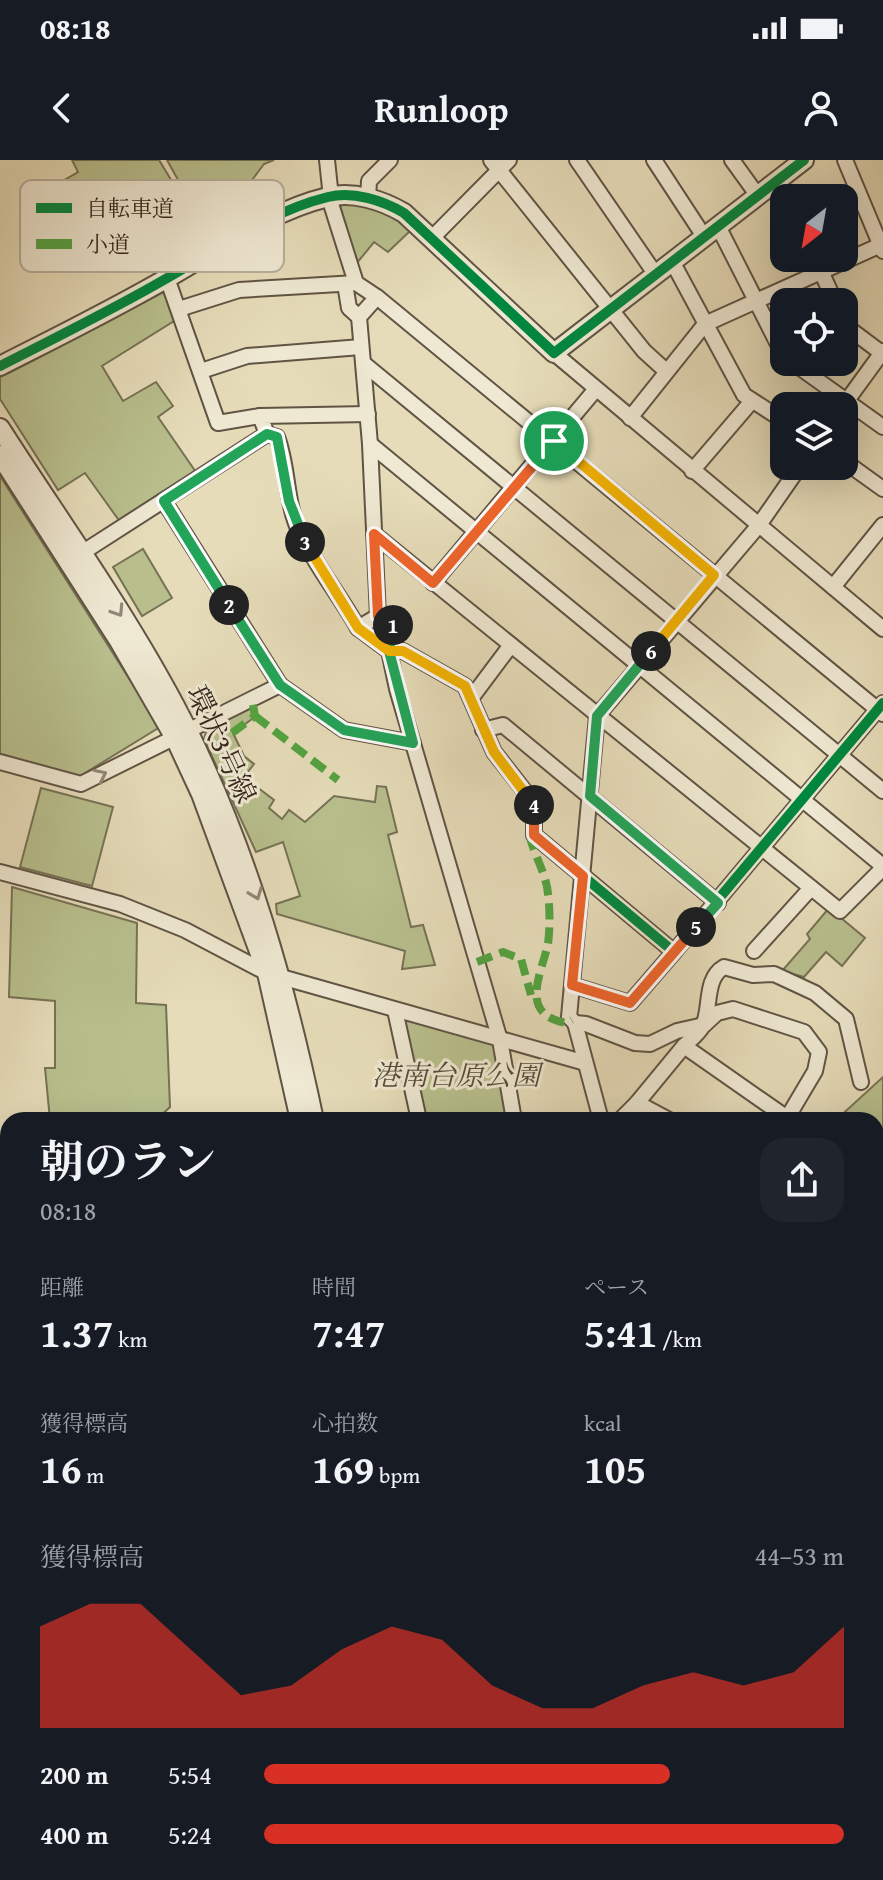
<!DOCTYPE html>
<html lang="ja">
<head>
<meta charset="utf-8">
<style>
  body { margin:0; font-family:"Gentium Book Plus","Noto Serif JP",serif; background:#20242c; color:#f1f3f6; height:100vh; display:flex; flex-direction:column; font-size:30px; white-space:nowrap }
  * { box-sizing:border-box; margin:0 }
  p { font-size:26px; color:#9ea1a6 }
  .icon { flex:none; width:44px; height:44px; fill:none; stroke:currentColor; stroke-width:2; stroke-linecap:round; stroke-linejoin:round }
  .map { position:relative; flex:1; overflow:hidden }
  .side { position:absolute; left:0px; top:952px; width:884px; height:768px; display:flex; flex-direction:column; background:#171b24; border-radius:24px 24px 0 0; box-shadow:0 8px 32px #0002 }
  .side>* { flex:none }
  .needle { width:52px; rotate:211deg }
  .buttons { position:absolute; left:770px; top:24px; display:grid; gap:16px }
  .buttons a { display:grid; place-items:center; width:88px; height:88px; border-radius:16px; background:#171b24; box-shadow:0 8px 32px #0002; font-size:40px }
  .pin { position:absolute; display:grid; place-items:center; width:68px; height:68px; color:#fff; margin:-34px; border:4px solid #fff; border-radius:50%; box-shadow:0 2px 8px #0007 }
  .km { position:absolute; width:40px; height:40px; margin:-20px; border-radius:50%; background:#222; color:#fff; font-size:22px; line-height:40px; text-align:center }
  .round { display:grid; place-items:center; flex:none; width:84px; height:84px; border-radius:24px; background:#20242c }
  .head { display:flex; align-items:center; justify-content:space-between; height:136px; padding:0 40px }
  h1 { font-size:44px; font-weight:700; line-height:60px }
  .figures { display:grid; grid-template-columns:repeat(3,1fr); gap:12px; height:136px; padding:8px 40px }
  .figures div { display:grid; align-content:center }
  .figures b { font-size:40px; font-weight:700 }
  .figures small { font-size:22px; font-weight:400 }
  .figures p { font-size:22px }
  .chart { height:224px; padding:16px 40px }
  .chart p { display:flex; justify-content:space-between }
  .chart svg { width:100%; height:144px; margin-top:8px; fill:#d93025; opacity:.7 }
  ul { padding:0 40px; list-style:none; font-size:26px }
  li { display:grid; grid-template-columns:128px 96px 1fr; align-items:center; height:60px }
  li i { height:20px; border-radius:10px; background:#d93025 }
  .status { display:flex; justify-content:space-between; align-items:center; height:56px; padding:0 40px; background:#171b24; direction:ltr }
  .status svg { height:22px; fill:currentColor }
  header { display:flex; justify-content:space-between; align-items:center; height:104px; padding:0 40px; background:#171b24; font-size:36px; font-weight:700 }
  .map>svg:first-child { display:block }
</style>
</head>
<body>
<div class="status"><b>08:18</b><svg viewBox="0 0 49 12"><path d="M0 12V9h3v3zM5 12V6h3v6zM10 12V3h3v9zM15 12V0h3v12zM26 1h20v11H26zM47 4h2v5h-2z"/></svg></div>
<header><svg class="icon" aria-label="back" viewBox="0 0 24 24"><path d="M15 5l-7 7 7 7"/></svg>Runloop<svg class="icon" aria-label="person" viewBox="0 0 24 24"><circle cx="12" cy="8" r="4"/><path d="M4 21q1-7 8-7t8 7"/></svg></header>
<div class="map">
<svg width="883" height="1720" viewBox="0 0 883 1720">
  <rect width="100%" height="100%" fill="#e6dcb9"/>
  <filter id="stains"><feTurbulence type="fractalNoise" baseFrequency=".0025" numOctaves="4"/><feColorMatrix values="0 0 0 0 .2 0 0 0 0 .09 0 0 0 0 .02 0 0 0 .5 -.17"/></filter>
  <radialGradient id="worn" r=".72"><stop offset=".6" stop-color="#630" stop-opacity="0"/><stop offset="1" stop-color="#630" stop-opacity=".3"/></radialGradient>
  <g fill="#b8bf8d" stroke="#767255" stroke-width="2">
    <path d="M 72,0 L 159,0 L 182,38 L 78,99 L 40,34 L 78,12 Z"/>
    <path d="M 167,0 L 274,0 L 264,4 L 237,40 L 204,67 Z"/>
    <path d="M 353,42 L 382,48 L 411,70 L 388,92 L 374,82 L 357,103 L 339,43 Z"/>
    <path d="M 171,128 L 182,156 L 102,206 L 123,241 L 156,222 L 173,246 L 158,257 L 200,318 L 123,366 L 85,313 L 58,330 L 0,239 L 0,217 Z"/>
    <path d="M 0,316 L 160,567 L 72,621 L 0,599 Z"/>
    <path d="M 143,389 L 172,438 L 142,456 L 113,407 Z"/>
    <path d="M 252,539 L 256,556 L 233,573 L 244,596 L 254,604 L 244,617 L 274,640 L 269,648 L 282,659 L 289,650 L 305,662 L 334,636 L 375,642 L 377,626 L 386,627 L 397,672 L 388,675 L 411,767 L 423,765 L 435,805 L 402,809 L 405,791 L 277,754 L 276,744 L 300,736 L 283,682 L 256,692 L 204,579 L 209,561 Z"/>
    <path d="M 41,628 L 113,647 L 92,726 L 20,707 Z"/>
    <path d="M 12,727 L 137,763 L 136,843 L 166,845 L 170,947 L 156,960 L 50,960 L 45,908 L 55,908 L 55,841 L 9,837 Z"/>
    <path d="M 829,748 L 865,778 L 842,806 L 826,792 L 804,817 L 782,811 L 810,779 L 807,774 Z"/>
    <path d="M 395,850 L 500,880 L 514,960 L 419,960 Z"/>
    <path d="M 883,917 L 883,974 L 876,985 L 876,960 L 836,960 Z"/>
    <path d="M 883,1067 L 883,1170 L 876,1170 L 876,1090 Z"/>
    <path d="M 876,1407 L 883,1407 L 883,1482 L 876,1470 Z"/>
    <rect x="0" y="1427" width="8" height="52"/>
  </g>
  <path fill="#99b9b8" stroke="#717e7a" stroke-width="2" d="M 35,1712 L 112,1712 L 110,1720 L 35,1720 Z"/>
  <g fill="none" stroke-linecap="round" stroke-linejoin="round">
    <g stroke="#605444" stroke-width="18">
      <g id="minor">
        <path d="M 327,0 L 332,47 L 356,123 L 377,137 L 359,157 L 370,284 L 378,456"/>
        <path d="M 491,0 L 644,191 L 666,211"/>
        <path d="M 577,0 L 656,115"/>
        <path d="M 654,0 L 705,78"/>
        <path d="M 732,0 L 758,36"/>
        <path d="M 845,0 L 883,91"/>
        <path d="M 777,21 L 786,38"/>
        <path d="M 368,38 L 369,21 L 390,0"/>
        <path d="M 719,68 L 784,196"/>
        <path d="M 431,79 L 509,0"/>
        <path d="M 815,98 L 835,142"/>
        <path d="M 673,103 L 744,235 L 784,261"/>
        <path d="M 167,118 L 218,263 L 260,256"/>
        <path d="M 345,124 L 349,148 L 359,157"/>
        <path d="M 377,137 L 883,554"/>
        <path d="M 179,149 L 239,130 L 356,123"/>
        <path d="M 844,161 L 847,167 L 883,194"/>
        <path d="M 554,193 L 883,469"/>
        <path d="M 792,202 L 883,267"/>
        <path d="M 363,203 L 883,631"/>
        <path d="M 201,211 L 247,196 L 361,187"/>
        <path d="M 843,246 L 883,191"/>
        <path d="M 630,258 L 705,164 L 883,84"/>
        <path d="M 267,274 L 277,277 C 289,308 285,342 300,373 C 316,406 340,436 358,468 L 378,456 L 392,462 L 394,470 L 389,491 L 397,529 L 500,880 L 514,960"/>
        <path d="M 370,284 L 883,706"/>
        <path d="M 844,301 L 883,329"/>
        <path d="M 692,311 L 752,241"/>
        <path d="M 374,374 L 840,751 L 883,708"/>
        <path d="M 77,396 L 267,274 L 260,256 L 368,254"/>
        <path d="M 433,423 L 596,229"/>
        <path d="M 833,427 L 883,365"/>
        <path d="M 358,468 L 389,491 L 403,491 L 465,526 L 494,592 L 534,643 L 534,675 L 674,792 L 883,543"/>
        <path d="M 280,525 L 344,570 L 413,583"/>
        <path d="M 472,537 L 511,485"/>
        <path d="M 483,570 L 503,565 L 718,743"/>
        <path d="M 0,602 L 81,624 L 280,525 L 164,341"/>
        <path d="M 0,712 L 120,744 L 185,770 L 267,813 L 582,902"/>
        <path d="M 754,791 L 811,728"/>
        <path d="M 572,825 L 630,843 L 674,792"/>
        <path d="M 395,850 L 419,960"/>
        <path d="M 575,863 L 569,857 L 597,556 L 759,365 L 800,306"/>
        <path d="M 684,886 C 690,880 698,874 702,867 C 712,852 703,819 724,807 L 753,815 L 774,814 L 815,833 L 846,859 L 861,922"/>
        <path d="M 601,960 L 575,863 L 586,864 L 635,883 L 650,884 L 677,871 L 704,865 L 717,853 L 733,849 L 804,872 L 819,892 L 815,911 L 786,960"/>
        <path d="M 620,960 L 637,943"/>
        <path d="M 669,960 L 637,943 L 684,886 L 787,958"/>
        <path d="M 876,1212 L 883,1212"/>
        <path d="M 876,1267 L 883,1265"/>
        <path d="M 0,1479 L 8,1481"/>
        <path d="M 876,1531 L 883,1527"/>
        <path d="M 876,1542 L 883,1553"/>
        <path d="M 876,1604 L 883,1600"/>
        <path d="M 876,1678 L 883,1674"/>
        <path d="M 0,1688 L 6,1694 L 8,1706"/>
        <path d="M 447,1712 L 451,1720"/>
        <path d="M 644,1712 L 650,1720"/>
        <path d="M 727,1712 L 735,1720"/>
        <path d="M 172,1720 L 177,1712"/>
        <path d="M 261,1720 L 271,1712"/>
        <path d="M 367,1720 L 376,1714"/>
        <path d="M 577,1720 L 587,1712"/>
        <path d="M 805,1720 L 818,1712"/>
      </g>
    </g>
    <g stroke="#605444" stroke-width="22">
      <g id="tertiary">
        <path d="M 0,206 C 57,177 114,149 169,117 C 220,88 270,51 328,37 C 353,31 382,40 404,53 L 554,193 L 804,0"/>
        <path d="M 0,268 C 64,368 136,466 189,573 C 249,696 286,826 314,960"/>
        <path d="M 0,295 L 119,481 L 175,578 L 201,634 L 267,813 L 300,960"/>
        <path d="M 498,1712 L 503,1720"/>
        <path d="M 518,1712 L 523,1720"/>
      </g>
    </g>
    <g stroke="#34261d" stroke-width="28">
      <g id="primary">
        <path d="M 876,1006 L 883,993"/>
        <path d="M 876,1036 L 883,1022"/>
        <path d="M 0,1539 L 8,1536"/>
      </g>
    </g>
    <use href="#minor" stroke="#efe8d2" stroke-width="14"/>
    <use href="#tertiary" stroke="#efe8d2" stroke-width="18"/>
    <use href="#primary" stroke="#e6dcb9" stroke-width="24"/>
    <g stroke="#53a341" stroke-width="8" stroke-dasharray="16 8" stroke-linecap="butt">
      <path d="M 255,556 L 338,620"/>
      <path d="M 232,573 L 255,556 L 252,539"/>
      <path d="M 534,675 L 531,681 C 536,698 547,717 548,734 C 550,749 550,769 548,784 C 541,815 518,855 567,863 L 572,860"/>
      <path d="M 477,802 L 503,792 L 521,799 L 531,835"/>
    </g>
    <g stroke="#efe8d2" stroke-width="15">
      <g id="cycleway">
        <path d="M 0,206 C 57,177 114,149 169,117 C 220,88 270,51 328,37 C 353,31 382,40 404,53 L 554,193 L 804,0"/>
        <path d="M 358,468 L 389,491 L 403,491 L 465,526 L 494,592 L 534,643 L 534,675 L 674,792 L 883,543"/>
      </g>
    </g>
    <use href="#cycleway" stroke="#00873e" stroke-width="10"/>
  </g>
  <defs><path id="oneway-chevron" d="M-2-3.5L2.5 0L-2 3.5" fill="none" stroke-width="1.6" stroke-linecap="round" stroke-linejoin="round" transform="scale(2)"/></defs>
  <g stroke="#928778">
    <use href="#oneway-chevron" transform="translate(118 451) rotate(57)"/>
    <use href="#oneway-chevron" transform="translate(101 615) rotate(-26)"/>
    <use href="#oneway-chevron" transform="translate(256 734) rotate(69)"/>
  </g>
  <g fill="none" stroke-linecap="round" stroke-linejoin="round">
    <g stroke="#fff" stroke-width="16">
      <path id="split-1" d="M 393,465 L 378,456 L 374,374 L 433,423 L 554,281"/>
    </g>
    <g stroke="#fff" stroke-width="16">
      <path id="split-2" d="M 229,445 L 280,525 L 344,570 L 413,583 L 389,491 L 393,465"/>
    </g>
    <g stroke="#fff" stroke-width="16">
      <path id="split-3" d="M 229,445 L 164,341 L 267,274 L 277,277 L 289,341 L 305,382"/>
    </g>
    <g stroke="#fff" stroke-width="16">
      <path id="split-4" d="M 305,382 L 358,468 L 389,491 L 403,491 L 465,526 L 494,592 L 534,645"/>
    </g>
    <g stroke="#fff" stroke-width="16">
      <path id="split-5" d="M 534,645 L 534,675 L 583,716 L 572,825 L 630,843 L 696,767"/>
    </g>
    <g stroke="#fff" stroke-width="16">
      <path id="split-6" d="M 651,491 L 597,556 L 590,636 L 718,743 L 696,767"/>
    </g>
    <g stroke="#fff" stroke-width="16">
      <path id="split-7" d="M 554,281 L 714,415 L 651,491"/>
    </g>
    <use href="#split-1" stroke="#f0652b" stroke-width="10"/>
    <use href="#split-2" stroke="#22a559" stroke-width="10"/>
    <use href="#split-3" stroke="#22a559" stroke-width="10"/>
    <use href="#split-4" stroke="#f5b400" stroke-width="10"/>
    <use href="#split-5" stroke="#f0652b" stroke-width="10"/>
    <use href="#split-6" stroke="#22a559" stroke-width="10"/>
    <use href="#split-7" stroke="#f5b400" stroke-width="10"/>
  </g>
  <g text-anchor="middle" stroke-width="6" stroke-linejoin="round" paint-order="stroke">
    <g font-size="28" fill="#34261d" stroke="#efe8d2">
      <text transform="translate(222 584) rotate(65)" y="10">環状3号線</text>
    </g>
    <g font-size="28" font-style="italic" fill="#554c39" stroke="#efe8d2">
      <text x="456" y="925">港南台原公園</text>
    </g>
  </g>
  <rect x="20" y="20" width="264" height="92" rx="12" fill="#efe8d2" stroke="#b7ae9c" stroke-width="2"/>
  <rect x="36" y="43" width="36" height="10" fill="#00873e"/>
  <rect x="36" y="79" width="36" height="10" fill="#53a341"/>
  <g font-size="22" fill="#34261d">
    <text x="86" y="56">自転車道</text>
    <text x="86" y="92">小道</text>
  </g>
  <rect width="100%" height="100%" filter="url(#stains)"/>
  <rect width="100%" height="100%" fill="url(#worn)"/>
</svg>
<div class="buttons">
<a><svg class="needle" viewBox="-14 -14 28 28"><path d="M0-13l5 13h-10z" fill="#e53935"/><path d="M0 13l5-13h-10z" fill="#9ea1a6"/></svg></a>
<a><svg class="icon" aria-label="locate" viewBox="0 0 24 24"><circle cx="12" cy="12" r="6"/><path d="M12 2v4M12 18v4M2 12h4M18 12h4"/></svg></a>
<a><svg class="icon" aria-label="layers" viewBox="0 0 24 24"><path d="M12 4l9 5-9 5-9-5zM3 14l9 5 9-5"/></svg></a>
</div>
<div class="pin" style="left:554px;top:281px;background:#1e9e55"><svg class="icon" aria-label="arrive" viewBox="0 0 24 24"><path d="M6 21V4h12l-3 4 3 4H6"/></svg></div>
<b class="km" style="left:393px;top:465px">1</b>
<b class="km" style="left:229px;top:445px">2</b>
<b class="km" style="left:305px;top:382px">3</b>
<b class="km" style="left:534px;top:645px">4</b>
<b class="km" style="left:696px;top:767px">5</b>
<b class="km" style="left:651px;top:491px">6</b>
<section class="side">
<div class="head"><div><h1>朝のラン</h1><p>08:18</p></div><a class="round"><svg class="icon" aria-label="share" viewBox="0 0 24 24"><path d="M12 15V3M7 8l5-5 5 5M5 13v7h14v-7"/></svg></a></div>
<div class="figures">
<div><p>距離</p><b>1.37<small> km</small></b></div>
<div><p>時間</p><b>7:47</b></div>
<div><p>ペース</p><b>5:41<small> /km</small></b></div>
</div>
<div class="figures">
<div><p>獲得標高</p><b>16<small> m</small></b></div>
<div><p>心拍数</p><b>169<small> bpm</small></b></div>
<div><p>kcal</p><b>105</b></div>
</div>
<div class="chart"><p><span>獲得標高</span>44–53 m</p>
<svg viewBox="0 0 160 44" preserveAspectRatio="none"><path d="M0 44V13L10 6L20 6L30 20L40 34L50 31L60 20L70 13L80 17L90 31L100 38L110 38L120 31L130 27L140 31L150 27L160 13V44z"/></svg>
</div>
<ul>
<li><b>200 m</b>5:54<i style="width:70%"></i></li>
<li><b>400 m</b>5:24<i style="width:100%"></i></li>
</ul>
</section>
</div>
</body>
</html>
